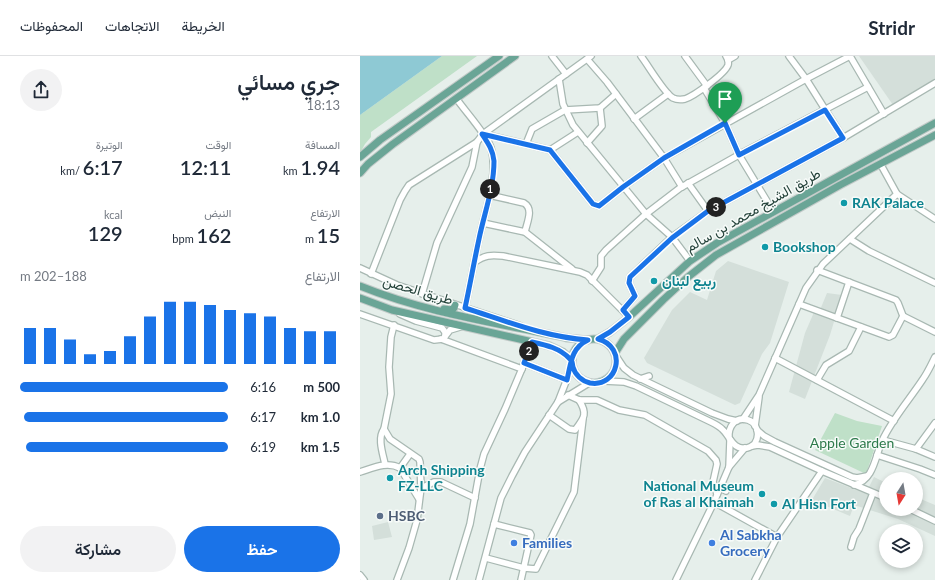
<!DOCTYPE html>
<html lang="ar">
<head>
<meta charset="utf-8">
<style>
  body { margin:0; font-family:Lato,Vazirmatn,sans-serif; background:#f2f2f3; color:#1f2937; direction:rtl; height:100vh; display:flex; flex-direction:column; font-size:15px; white-space:nowrap }
  * { box-sizing:border-box; margin:0 }
  p { font-size:13px; color:#747a83 }
  .icon { flex:none; width:22px; height:22px; fill:none; stroke:currentColor; stroke-width:2; stroke-linecap:round; stroke-linejoin:round }
  .map { position:relative; flex:1; overflow:hidden; direction:ltr }
  .panel { display:flex; flex-direction:column; background:#fff; width:360px }
  .panel>* { flex:none }
  .needle { width:26px; rotate:191deg }
  .buttons { position:absolute; left:519px; top:416px; display:grid; gap:8px }
  .buttons a { display:grid; place-items:center; width:44px; height:44px; border-radius:50%; background:#fff; box-shadow:0 2px 6px #0003; font-size:20px }
  .pin { position:absolute; display:grid; place-items:center; width:34px; height:34px; color:#fff; margin:-41px -17px; border-radius:50% 50% 50% 0; rotate:-45deg; box-shadow:0 0 4px #0007 }
  .pin .icon { rotate:45deg }
  .km { position:absolute; width:20px; height:20px; margin:-10px; border-radius:50%; background:#222; color:#fff; font-size:11px; line-height:20px; text-align:center }
  .round { display:grid; place-items:center; flex:none; width:42px; height:42px; border-radius:21px; background:#f2f2f3 }
  .head { display:flex; align-items:center; justify-content:space-between; height:68px; padding:0 20px }
  h1 { font-size:22px; font-weight:600; line-height:30px }
  .stats { display:grid; grid-template-columns:repeat(3,1fr); gap:6px; height:68px; padding:4px 20px }
  .stats div { display:grid; align-content:center }
  .stats b { font-size:20px; font-weight:600 }
  .stats small { font-size:11px; font-weight:400 }
  .stats p { font-size:11px }
  .chart { height:112px; padding:8px 20px }
  .chart p { display:flex; justify-content:space-between }
  .chart svg { width:100%; height:72px; margin-top:4px; stroke:#1a73e8; stroke-width:6 }
  .action { display:flex; gap:8px; margin-top:auto; padding:8px 20px }
  .action a { flex:1; height:46px; border-radius:24px; background:#1a73e8; color:#fff; font-size:16px; font-weight:600; line-height:46px; text-align:center }
  .action a+a { background:#f2f2f3; color:#1f2937 }
  ul { padding:0 20px; list-style:none; font-size:13px }
  li { display:grid; grid-template-columns:64px 48px 1fr; align-items:center; height:30px }
  li i { height:10px; border-radius:5px; background:#1a73e8 }
  header { display:flex; align-items:center; gap:24px; box-sizing:border-box; height:56px; padding:0 20px; background:#fff; border-bottom:1px solid #e0e1e3 }
  header strong { font-size:19px }
  nav { display:flex; gap:22px; margin-inline-start:auto; font-size:14px }
  main { display:flex; flex:1; min-height:0 }
  .map>svg:first-child { display:block }
</style>
</head>
<body>
<header>
<strong>Stridr</strong>
<nav><a>الخريطة</a><a>الاتجاهات</a><a>المحفوظات</a></nav>
</header>
<main>
<div class="map">
<svg width="575" height="524" viewBox="0 0 575 524">
  <rect width="100%" height="100%" fill="#e6efeb"/>
  <g fill="#d4dfda">
    <path d="M 499,0 L 575,0 L 575,24 L 533,49 Z"/>
    <path d="M 368,205 L 429,226 L 410,287 L 402,298 L 380,347 L 375,349 L 287,307 L 284,302 L 312,254 L 330,236 L 347,244 L 356,215 Z"/>
    <path d="M 467,237 L 482,239 L 470,279 L 445,343 L 429,336 L 445,277 L 455,254 L 460,254 Z"/>
    <path d="M 514,421 L 526,427 L 526,439 L 509,431 Z"/>
    <path d="M 465,422 L 507,438 L 526,444 L 526,453 L 547,453 L 575,467 L 575,480 L 538,463 L 494,449 L 490,460 L 452,444 Z"/>
    <path d="M 556,441 L 575,449 L 575,461 L 556,452 Z"/>
    <path d="M 28,466 L 32,481 L 14,484 L 12,470 Z"/>
  </g>
  <g fill="#bfe0c8">
    <path d="M 82,0 L 117,0 L 11,76 L 11,81 L 5,88 L 0,97 L 0,59 Z"/>
    <path d="M 475,357 L 497,365 L 522,370 L 506,418 L 455,394 Z"/>
  </g>
  <path fill="#8ec9d4" d="M 0,0 L 82,0 L 0,59 Z"/>
  <g fill="none" stroke-linecap="round" stroke-linejoin="round">
    <g stroke="#a8b8b2" stroke-width="8">
      <g id="minor">
        <path d="M 192,0 L 206,18"/>
        <path d="M 281,0 C 288,9 304,37 313,42 C 317,44 320,44 325,43 C 334,40 365,18 368,9 C 369,5 368,3 366,0"/>
        <path d="M 325,0 L 347,30"/>
        <path d="M 429,0 L 446,23 L 483,82"/>
        <path d="M 227,3 L 247,26 L 304,102 L 322,131"/>
        <path d="M 368,4 L 375,0"/>
        <path d="M 199,23 L 203,48 L 213,69 L 286,158 L 312,181 L 330,205"/>
        <path d="M 344,32 L 365,67 L 379,99 L 413,155"/>
        <path d="M 96,42 C 104,54 128,80 131,92 C 139,118 124,157 119,183 C 114,206 110,229 105,252"/>
        <path d="M 274,63 L 308,38"/>
        <path d="M 123,78 L 190,94 L 233,148 L 239,150 L 263,131 L 304,102 L 446,23 L 490,0 L 524,58"/>
        <path d="M 227,87 L 242,70 L 240,52"/>
        <path d="M 166,88 L 172,73 L 205,54 L 240,52 L 256,38"/>
        <path d="M 190,94 L 218,76"/>
        <path d="M 521,109 L 537,138 L 575,163"/>
        <path d="M 328,127 L 348,155"/>
        <path d="M 129,139 L 164,147 C 174,153 167,166 165,176"/>
        <path d="M 123,167 L 165,176 L 212,213"/>
        <path d="M 490,183 L 509,195 L 575,227"/>
        <path d="M 115,206 C 125,199 130,199 143,200 L 220,216 L 227,219 L 269,261"/>
        <path d="M 0,212 L 37,229 L 161,270"/>
        <path d="M 457,214 L 536,244 L 538,247 L 543,260"/>
        <path d="M 11,218 L 40,144 L 45,135 L 49,129 L 117,86 L 123,78 L 231,0"/>
        <path d="M 232,225 L 241,211 L 241,200 L 246,194 L 286,158 L 320,132 L 384,96 L 508,31"/>
        <path d="M 62,238 L 77,187 L 112,111 L 117,86"/>
        <path d="M 439,248 L 529,281 L 533,279 L 543,260 L 575,276"/>
        <path d="M 263,254 L 275,240 L 269,227 L 270,221 L 312,181 L 348,155 L 483,82 L 575,27"/>
        <path d="M 0,258 L 74,284 L 83,283 L 90,274 L 100,271"/>
        <path d="M 40,258 L 56,265 L 82,272 L 85,276 L 85,280"/>
        <path d="M 477,262 L 489,226"/>
        <path d="M 34,269 L 31,281 L 29,311 L 31,338 L 24,373 L 30,383 L 59,403 L 60,406 L 61,432"/>
        <path d="M 81,283 L 162,313"/>
        <path d="M 256,300 L 264,312 L 273,319 L 352,357 L 368,363 L 377,365"/>
        <path d="M 415,302 L 534,365"/>
        <path d="M 164,307 L 207,324"/>
        <path d="M 280,323 L 289,320"/>
        <path d="M 457,324 L 466,309 L 489,295 L 501,271"/>
        <path d="M 244,325 L 264,326 L 276,330 L 351,366 C 355,368 359,370 362,373 C 370,380 373,395 387,392 C 401,389 401,368 388,364 C 375,360 368,371 369,382"/>
        <path d="M 208,339 L 219,344 L 237,344 L 259,354 L 285,359 L 348,395 L 356,404 L 357,408 L 353,426 L 357,438"/>
        <path d="M 198,346 L 229,327"/>
        <path d="M 189,359 L 209,373 L 215,374 C 224,362 228,358 219,344"/>
        <path d="M 383,363 L 399,339 L 446,232 L 463,208 L 537,138"/>
        <path d="M 395,370 L 399,341"/>
        <path d="M 24,373 C 17,382 23,398 25,408"/>
        <path d="M 397,374 L 404,380 L 415,386 L 492,421 L 497,422 L 507,420"/>
        <path d="M 523,384 L 556,393 L 575,367"/>
        <path d="M 392,390 L 398,389 L 410,391 L 462,415 L 526,442"/>
        <path d="M 556,393 L 575,401"/>
        <path d="M 517,399 L 560,413 L 575,419"/>
        <path d="M 369,411 L 385,392"/>
        <path d="M 40,412 L 50,398"/>
        <path d="M 0,416 C 13,412 27,405 40,412 L 59,443"/>
        <path d="M 494,429 C 514,424 515,401 522,385 C 532,363 550,343 563,323 C 568,316 571,309 575,301"/>
        <path d="M 360,432 L 366,435"/>
        <path d="M 354,446 L 417,481 L 462,415"/>
        <path d="M 550,453 L 575,465"/>
        <path d="M 134,468 L 170,477 L 171,479 L 161,524"/>
        <path d="M 491,491 L 494,481 L 499,473 L 513,437"/>
        <path d="M 126,502 L 164,512 L 176,513 L 214,436 L 223,363"/>
        <path d="M 0,519 L 4,524"/>
        <path d="M 37,524 L 49,492 L 57,464 L 61,432 L 74,426 L 81,426 L 115,442"/>
        <path d="M 93,524 L 110,468 L 120,413 L 124,398 L 145,353 L 161,315 L 172,286"/>
        <path d="M 119,524 L 141,442 L 152,420 L 165,396 L 198,346 L 207,323 L 212,304"/>
        <path d="M 316,524 L 354,446 L 369,411 L 370,384"/>
        <path d="M 395,524 L 417,481"/>
      </g>
    </g>
    <g stroke="#c2cac8" stroke-width="9">
      <g id="major">
        <path d="M 0,101 L 20,84 L 139,0"/>
        <path d="M 0,117 L 8,108 L 33,88 L 155,0"/>
        <path d="M 0,230 C 66,257 138,267 207,282 L 228,284"/>
        <path d="M 0,242 L 32,254 L 190,290 L 203,296 L 212,304"/>
        <path d="M 84,253 L 91,254 L 94,252 L 95,249"/>
        <circle cx="234" cy="305" r="22"/>
        <path d="M 238,283 L 250,276 L 269,261 L 330,205 L 357,187 L 575,67"/>
        <path d="M 255,297 L 264,283 L 303,244 L 328,221 L 356,199 L 480,129 L 575,79"/>
      </g>
    </g>
    <use href="#minor" stroke="#fff" stroke-width="5.5"/>
    <use href="#major" stroke="#6aa596" stroke-width="7"/>
  </g>
  <g fill="none" stroke-linecap="round" stroke-linejoin="round">
    <g stroke="#fff" stroke-width="8">
      <path id="route" d="M 365,67 L 304,102 L 263,131 L 239,150 L 233,148 L 190,94 L 122,78 C 128,87 133,94 134,105 C 134,132 124,158 119,183 C 114,206 110,229 105,252 C 146,265 185,281 228,284 C 211,292 211,307 207,324 L 164,307 L 172,286 C 186,289 200,292 210,303 C 213,305 212,308 213,311 C 215,319 222,325 230,327 C 258,332 268,291 238,283 L 250,276 L 269,261 L 263,254 L 275,240 L 269,227 L 270,221 L 312,182 L 348,155 L 483,82 L 465,54 L 379,99 L 365,67"/>
    </g>
    <use href="#route" stroke="#1a73e8" stroke-width="5"/>
  </g>
  <g fill="#0f9aa8" stroke="#f7fbf9" stroke-width="1.5">
    <circle cx="484" cy="147" r="4"/>
    <circle cx="405" cy="191" r="4"/>
    <circle cx="294" cy="225" r="4"/>
    <circle cx="30" cy="422" r="4"/>
    <circle cx="402" cy="438" r="4"/>
    <circle cx="414" cy="448" r="4"/>
  </g>
  <circle fill="#5c6f8a" stroke="#f7fbf9" stroke-width="1.5" cx="20" cy="460" r="4"/>
  <g fill="#3f7fe0" stroke="#f7fbf9" stroke-width="1.5">
    <circle cx="154" cy="487" r="4"/>
    <circle cx="352" cy="487" r="4"/>
  </g>
  <g text-anchor="middle" stroke-width="3" stroke-linejoin="round" paint-order="stroke">
    <g font-size="14" font-weight="bold" fill="#0d838f" stroke="#f7fbf9" text-anchor="start">
      <text x="492" y="152">RAK Palace</text>
      <text x="413" y="196">Bookshop</text>
      <text x="302" y="230">ربيع لبنان</text>
      <text x="38" y="419">Arch Shipping<tspan x="38" dy="16">FZ-LLC</tspan></text>
      <text x="394" y="435" text-anchor="end">National Museum<tspan x="394" dy="16">of Ras al Khaimah</tspan></text>
      <text x="422" y="453">Al Hisn Fort</text>
    </g>
    <g font-size="14" fill="#24423a" stroke="#f7fbf9">
      <text transform="translate(393 154) rotate(-30)" y="5">طريق الشيخ محمد بن سالم</text>
      <text transform="translate(58 234) rotate(16)" y="5">طريق الحصن</text>
    </g>
    <g font-size="14" fill="#2d7a4b" stroke="#f7fbf9">
      <text x="492" y="392">Apple Garden</text>
    </g>
    <g font-size="14" font-weight="bold" fill="#4e5e75" stroke="#f7fbf9" text-anchor="start">
      <text x="28" y="465">HSBC</text>
    </g>
    <g font-size="14" font-weight="bold" fill="#366cbe" stroke="#f7fbf9" text-anchor="start">
      <text x="360" y="484">Al Sabkha<tspan x="360" dy="16">Grocery</tspan></text>
      <text x="162" y="492">Families</text>
    </g>
  </g>
</svg>
<div class="buttons">
<a><svg class="needle" viewBox="-14 -14 28 28"><path d="M0-13l5 13h-10z" fill="#e53935"/><path d="M0 13l5-13h-10z" fill="#747a83"/></svg></a>
<a><svg class="icon" aria-label="layers" viewBox="0 0 24 24"><path d="M12 4l9 5-9 5-9-5zM3 14l9 5 9-5"/></svg></a>
</div>
<div class="pin" style="left:365px;top:67px;background:#1e9e55"><svg class="icon" aria-label="arrive" viewBox="0 0 24 24"><path d="M6 21V4h12l-3 4 3 4H6"/></svg></div>
<b class="km" style="left:130px;top:133px">1</b>
<b class="km" style="left:169px;top:295px">2</b>
<b class="km" style="left:356px;top:151px">3</b>
</div>
<section class="panel">
<div class="head"><div><h1>جري مسائي</h1><p>18:13</p></div><a class="round"><svg class="icon" aria-label="share" viewBox="0 0 24 24"><path d="M12 15V3M7 8l5-5 5 5M5 13v7h14v-7"/></svg></a></div>
<div class="stats">
<div><p>المسافة</p><b>1.94<small> km</small></b></div>
<div><p>الوقت</p><b>12:11</b></div>
<div><p>الوتيرة</p><b>6:17<small> /km</small></b></div>
</div>
<div class="stats">
<div><p>الارتفاع</p><b>15<small> m</small></b></div>
<div><p>النبض</p><b>162<small> bpm</small></b></div>
<div><p>kcal</p><b>129</b></div>
</div>
<div class="chart"><p><span>الارتفاع</span>188–202 m</p>
<svg viewBox="0 0 160 44" preserveAspectRatio="none"><path d="M5 44V22M15 44V22M25 44V29M35 44V38M45 44V36M55 44V27M65 44V15M75 44V6M85 44V6M95 44V8M105 44V11M115 44V13M125 44V15M135 44V22M145 44V24M155 44V24"/></svg>
</div>
<ul>
<li><b>500 m</b>6:16<i style="width:100%"></i></li>
<li><b>1.0 km</b>6:17<i style="width:98%"></i></li>
<li><b>1.5 km</b>6:19<i style="width:97%"></i></li>
</ul>
<div class="action"><a>حفظ</a><a>مشاركة</a></div>
</section>
</main>
</body>
</html>
